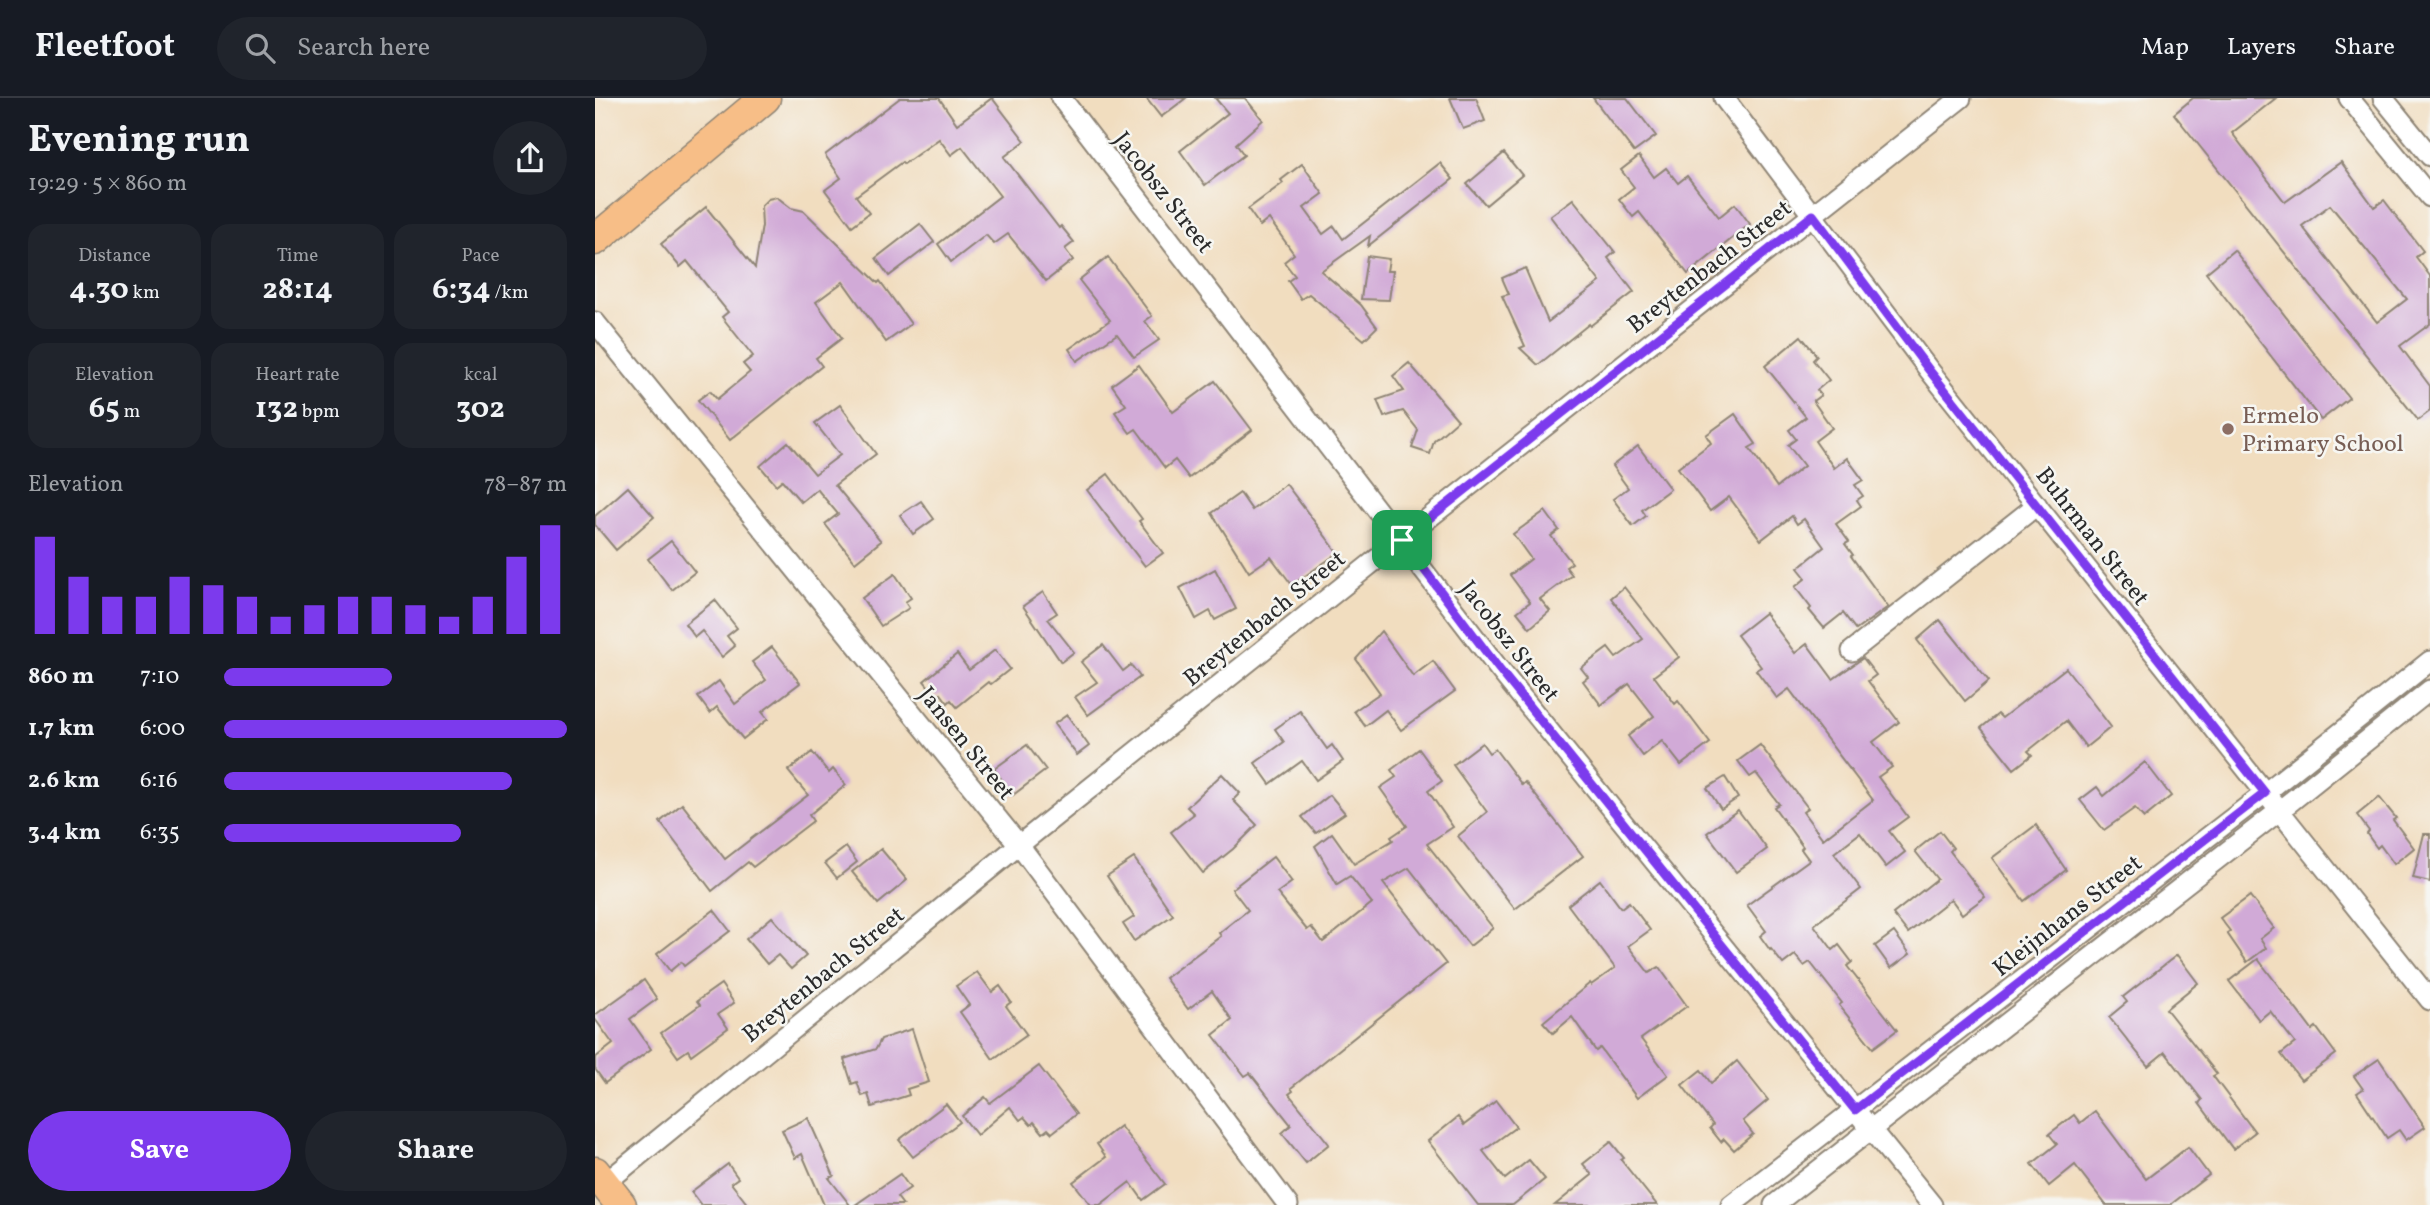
<!DOCTYPE html>
<html lang="en">
<head>
<meta charset="utf-8">
<style>
  body { margin:0; font-family:Vollkorn,serif; background:#20242c; color:#f1f3f6; height:100vh; display:flex; flex-direction:column; font-size:26px; white-space:nowrap }
  * { box-sizing:border-box; margin:0 }
  p { font-size:23px; color:#9ea1a6 }
  .icon { flex:none; width:38px; height:38px; fill:none; stroke:currentColor; stroke-width:2; stroke-linecap:round; stroke-linejoin:round }
  .map { position:relative; flex:1; overflow:hidden }
  .side { display:flex; flex-direction:column; background:#171b24; width:595px }
  .side>* { flex:none }
  .pin { position:absolute; display:grid; place-items:center; width:60px; height:60px; color:#fff; margin:-30px; border-radius:14px; box-shadow:0 4px 10px #0006 }
  .round { display:grid; place-items:center; flex:none; width:74px; height:74px; border-radius:37px; background:#20242c }
  .head { display:flex; align-items:center; justify-content:space-between; height:119px; padding:0 28px }
  h1 { font-size:38px; font-weight:700; line-height:52px }
  .figures { display:grid; grid-template-columns:repeat(3,1fr); gap:10px; height:119px; padding:7px 28px }
  .figures div { display:grid; align-content:center; border-radius:18px; background:#20242c; text-align:center }
  .figures b { font-size:30px; font-weight:700 }
  .figures small { font-size:19px; font-weight:400 }
  .figures p { font-size:19px }
  .chart { height:196px; padding:14px 28px }
  .chart p { display:flex; justify-content:space-between }
  .chart svg { width:100%; height:126px; margin-top:7px; stroke:#7c3aed; stroke-width:6 }
  .cta { display:flex; gap:14px; margin-top:auto; padding:14px 28px }
  .cta a { flex:1; height:80px; border-radius:42px; background:#7c3aed; color:#fff; font-size:28px; font-weight:700; line-height:80px; text-align:center }
  .cta a+a { background:#20242c; color:#f1f3f6 }
  ul { padding:0 28px; list-style:none; font-size:23px }
  li { display:grid; grid-template-columns:112px 84px 1fr; align-items:center; height:52px }
  li i { height:18px; border-radius:9px; background:#7c3aed }
  header { display:flex; align-items:center; gap:42px; box-sizing:border-box; height:98px; padding:0 35px; background:#171b24; border-bottom:2px solid #363941 }
  header strong { font-size:33px }
  nav { display:flex; gap:38px; margin-inline-start:auto; font-size:24px }
  .search { width:490px; height:63px; background:#20242c; display:flex; align-items:center; gap:18px; box-sizing:border-box; padding:0 24px; border-radius:38px; color:#9ea1a6; font-size:26px }
  main { display:flex; flex:1; min-height:0 }
  .map>svg:first-child { display:block }
</style>
</head>
<body>
<header>
<strong>Fleetfoot</strong>
<div class="search"><svg class="icon" aria-label="search" viewBox="0 0 24 24"><circle cx="10" cy="10" r="6"/><path d="M15 15l6 6"/></svg>Search here</div>
<nav><a>Map</a><a>Layers</a><a>Share</a></nav>
</header>
<main>
<section class="side">
<div class="head"><div><h1>Evening run</h1><p>19:29 · 5 × 860 m</p></div><a class="round"><svg class="icon" aria-label="share" viewBox="0 0 24 24"><path d="M12 15V3M7 8l5-5 5 5M5 13v7h14v-7"/></svg></a></div>
<div class="figures">
<div><p>Distance</p><b>4.30<small> km</small></b></div>
<div><p>Time</p><b>28:14</b></div>
<div><p>Pace</p><b>6:34<small> /km</small></b></div>
</div>
<div class="figures">
<div><p>Elevation</p><b>65<small> m</small></b></div>
<div><p>Heart rate</p><b>132<small> bpm</small></b></div>
<div><p>kcal</p><b>302</b></div>
</div>
<div class="chart"><p><span>Elevation</span>78–87 m</p>
<svg viewBox="0 0 160 44" preserveAspectRatio="none"><path d="M5 44V10M15 44V24M25 44V31M35 44V31M45 44V24M55 44V27M65 44V31M75 44V38M85 44V34M95 44V31M105 44V31M115 44V34M125 44V38M135 44V31M145 44V17M155 44V6"/></svg>
</div>
<ul>
<li><b>860 m</b>7:10<i style="width:49%"></i></li>
<li><b>1.7 km</b>6:00<i style="width:100%"></i></li>
<li><b>2.6 km</b>6:16<i style="width:84%"></i></li>
<li><b>3.4 km</b>6:35<i style="width:69%"></i></li>
</ul>
<div class="cta"><a>Save</a><a>Share</a></div>
</section>
<div class="map">
<svg width="1835" height="1107" viewBox="0 0 1835 1107">
  <rect width="100%" height="100%" fill="#f6f6f2"/>
  <filter id="ink" filterUnits="userSpaceOnUse"><feTurbulence type="fractalNoise" baseFrequency=".0143" numOctaves="2"/><feDisplacementMap in="SourceGraphic" scale="14" xChannelSelector="R" yChannelSelector="G"/><feConvolveMatrix kernelMatrix="1 2 1 2 8 2 1 2 1" color-interpolation-filters="sRGB"/></filter>
  <filter id="wash" filterUnits="userSpaceOnUse"><feTurbulence type="fractalNoise" baseFrequency=".00686" numOctaves="4" result="noise"/><feDisplacementMap in="SourceGraphic" scale="28" xChannelSelector="R" yChannelSelector="G"/><feGaussianBlur stdDeviation="1.57" result="paint"/><feColorMatrix in="noise" values="0 0 0 0 0 0 0 0 0 0 0 0 0 0 0 0 0 1.4 0 .05"/><feComposite in="paint" operator="in"/></filter>
  <g filter="url(#wash)">
    <rect width="100%" height="100%" fill="#f1ddbf"/>
    <g id="blocks">
      <g fill="#d1aad7" fill-rule="evenodd">
        <path d="M 305,0 L 344,0 L 362,26 L 397,0 L 430,43 L 409,59 L 464,130 L 466,128 L 479,144 L 470,151 L 478,162 L 451,183 L 413,136 L 399,146 L 391,137 L 356,164 L 343,146 L 405,98 L 367,49 L 356,57 L 344,41 L 309,66 L 307,64 L 261,98 L 274,115 L 257,128 L 230,92 L 246,80 L 230,57 Z"/>
        <path d="M 551,0 L 591,0 L 566,19 Z"/>
        <path d="M 620,0 L 650,0 L 668,22 L 641,46 L 649,57 L 610,87 L 585,53 L 633,15 Z"/>
        <path d="M 855,0 L 881,0 L 890,23 L 868,31 Z"/>
        <path d="M 998,0 L 1032,0 L 1061,38 L 1039,54 Z"/>
        <path d="M 1598,0 L 1681,0 L 1637,35 L 1690,104 L 1746,64 L 1779,109 L 1789,102 L 1828,153 L 1821,159 L 1835,178 L 1835,226 L 1805,248 L 1835,288 L 1835,313 L 1823,322 L 1579,16 ZM 1735,107 L 1812,201 L 1782,224 L 1707,128 Z"/>
        <path d="M 909,55 L 927,77 L 891,107 L 872,86 Z"/>
        <path d="M 1044,58 L 1059,79 L 1071,70 L 1083,85 L 1092,78 L 1124,119 L 1140,106 L 1155,126 L 1093,176 L 1044,114 L 1038,119 L 1024,101 L 1039,89 L 1026,72 Z"/>
        <path d="M 845,65 L 858,81 L 773,148 L 775,138 L 726,173 L 766,207 L 782,229 L 769,242 L 714,196 L 706,201 L 693,183 L 700,178 L 689,164 L 699,156 L 674,121 L 665,128 L 653,111 L 688,85 L 686,82 L 707,66 L 728,96 L 709,110 L 728,136 L 739,128 L 748,141 Z"/>
        <path d="M 182,99 L 196,110 L 209,113 L 283,185 L 285,183 L 316,226 L 291,244 L 248,184 L 221,204 L 247,240 L 221,260 L 227,268 L 135,342 L 103,302 L 115,293 L 122,301 L 155,274 L 148,266 L 158,258 L 127,219 L 133,214 L 92,163 L 85,169 L 66,146 L 111,109 L 160,170 L 167,128 L 166,108 L 173,101 Z"/>
        <path d="M 978,101 L 1020,154 L 1013,160 L 1039,194 L 995,228 L 994,226 L 943,267 L 925,250 L 930,248 L 907,198 L 914,196 L 907,180 L 930,170 L 953,224 L 1005,184 L 955,118 Z"/>
        <path d="M 325,126 L 339,144 L 294,178 L 281,160 Z"/>
        <path d="M 1639,152 L 1754,300 L 1726,322 L 1611,175 Z"/>
        <path d="M 772,158 L 794,161 L 792,173 L 798,173 L 794,202 L 766,201 Z"/>
        <path d="M 513,159 L 557,218 L 550,223 L 564,242 L 539,259 L 522,236 L 482,263 L 474,251 L 515,222 L 484,182 Z"/>
        <path d="M 1206,238 L 1222,258 L 1218,262 L 1234,282 L 1222,292 L 1226,297 L 1218,303 L 1237,330 L 1220,343 L 1239,370 L 1252,360 L 1268,382 L 1260,387 L 1268,398 L 1262,402 L 1266,408 L 1241,426 L 1254,444 L 1250,446 L 1258,457 L 1256,458 L 1293,509 L 1261,532 L 1248,515 L 1229,530 L 1214,512 L 1216,510 L 1200,489 L 1211,480 L 1203,470 L 1229,449 L 1209,421 L 1202,426 L 1197,418 L 1166,442 L 1134,399 L 1115,413 L 1083,370 L 1116,345 L 1111,337 L 1140,316 L 1161,346 L 1154,350 L 1182,389 L 1209,368 L 1193,347 L 1201,341 L 1194,332 L 1211,319 L 1170,268 Z"/>
        <path d="M 814,265 L 863,322 L 839,343 L 835,356 L 817,350 L 823,332 L 808,313 L 789,319 L 782,302 L 809,293 L 798,278 Z"/>
        <path d="M 544,267 L 578,314 L 620,283 L 657,332 L 594,380 L 580,362 L 570,370 L 541,331 L 535,335 L 520,314 L 531,307 L 517,287 Z"/>
        <path d="M 245,307 L 281,356 L 240,387 L 286,443 L 260,464 L 230,426 L 243,416 L 222,391 L 206,404 L 187,382 L 181,387 L 165,368 L 193,344 L 220,376 L 245,357 L 220,325 Z"/>
        <path d="M 1043,348 L 1075,391 L 1047,412 L 1051,418 L 1038,428 L 1018,401 L 1033,390 L 1017,368 Z"/>
        <path d="M 513,376 L 547,421 L 544,423 L 568,455 L 550,468 L 492,392 Z"/>
        <path d="M 691,386 L 743,455 L 697,487 L 676,459 L 654,474 L 617,415 L 645,395 L 657,412 Z"/>
        <path d="M 33,389 L 59,419 L 21,452 L 0,427 L 0,418 Z"/>
        <path d="M 326,403 L 339,421 L 318,436 L 305,417 Z"/>
        <path d="M 950,413 L 964,432 L 956,438 L 977,465 L 971,469 L 977,477 L 945,501 L 955,513 L 935,530 L 922,514 L 935,504 L 915,477 L 936,461 L 918,436 Z"/>
        <path d="M 76,443 L 100,474 L 77,492 L 53,461 Z"/>
        <path d="M 620,471 L 641,511 L 620,522 L 615,513 L 601,521 L 585,490 Z"/>
        <path d="M 300,476 L 316,500 L 310,504 L 314,510 L 286,528 L 267,500 Z"/>
        <path d="M 1029,489 L 1084,559 L 1059,578 L 1080,606 L 1083,603 L 1115,645 L 1086,667 L 1067,643 L 1048,658 L 1033,638 L 1059,618 L 1034,586 L 1006,607 L 988,583 L 993,579 L 986,570 L 1013,550 L 1021,560 L 1048,541 L 1016,500 Z"/>
        <path d="M 448,494 L 462,515 L 453,521 L 479,554 L 466,564 L 428,508 Z"/>
        <path d="M 120,502 L 142,530 L 132,538 L 140,548 L 127,559 L 107,533 L 100,539 L 90,526 Z"/>
        <path d="M 1170,515 L 1200,555 L 1212,546 L 1238,581 L 1268,560 L 1281,577 L 1273,583 L 1304,624 L 1278,644 L 1297,669 L 1283,679 L 1313,719 L 1294,733 L 1310,754 L 1291,769 L 1265,735 L 1239,755 L 1266,791 L 1219,827 L 1238,852 L 1244,847 L 1257,864 L 1252,868 L 1302,932 L 1278,950 L 1244,907 L 1247,905 L 1215,864 L 1209,868 L 1200,857 L 1188,866 L 1176,851 L 1175,852 L 1165,838 L 1171,833 L 1152,807 L 1214,762 L 1206,751 L 1208,749 L 1179,709 L 1184,706 L 1161,675 L 1155,679 L 1143,663 L 1165,647 L 1213,710 L 1208,714 L 1228,741 L 1278,702 L 1194,591 L 1182,600 L 1161,572 L 1166,569 L 1142,537 Z"/>
        <path d="M 1345,522 L 1394,583 L 1370,603 L 1322,542 Z"/>
        <path d="M 786,533 L 818,578 L 838,563 L 860,593 L 806,632 L 791,612 L 770,628 L 759,613 L 785,595 L 761,561 Z"/>
        <path d="M 508,547 L 528,573 L 536,567 L 545,579 L 493,617 L 480,599 L 502,584 L 486,564 Z"/>
        <path d="M 177,549 L 205,585 L 167,614 L 173,621 L 148,641 L 122,609 L 115,615 L 103,599 L 124,583 L 140,606 L 171,582 L 157,564 Z"/>
        <path d="M 400,552 L 415,571 L 396,586 L 393,584 L 362,609 L 356,602 L 353,605 L 346,596 L 342,599 L 329,583 L 362,556 L 374,572 Z"/>
        <path d="M 1471,570 L 1516,629 L 1491,649 L 1471,623 L 1433,653 L 1437,657 L 1419,671 L 1386,630 L 1403,616 L 1407,620 Z"/>
        <path d="M 705,613 L 732,651 L 737,647 L 748,663 L 721,682 L 707,663 L 675,686 L 660,665 L 689,644 L 680,631 Z"/>
        <path d="M 472,617 L 494,648 L 482,657 L 459,626 Z"/>
        <path d="M 887,645 L 894,655 L 900,651 L 927,687 L 930,684 L 988,758 L 920,811 L 863,738 L 892,714 L 858,667 Z"/>
        <path d="M 432,647 L 451,672 L 418,697 L 399,671 Z"/>
        <path d="M 824,651 L 847,683 L 833,693 L 858,729 L 832,746 L 898,830 L 875,848 L 814,770 L 788,785 L 851,866 L 696,990 L 698,993 L 694,996 L 734,1046 L 711,1065 L 687,1035 L 696,1027 L 655,975 L 650,978 L 618,937 L 637,922 L 617,893 L 593,911 L 570,880 L 626,838 L 624,835 L 653,812 L 637,791 L 678,759 L 697,784 L 682,795 L 712,832 L 716,829 L 728,844 L 777,805 L 755,778 L 742,786 L 720,748 L 737,735 L 759,766 L 798,742 L 796,739 L 812,728 L 785,690 L 801,679 L 796,672 Z"/>
        <path d="M 217,654 L 234,675 L 238,671 L 251,687 L 214,717 L 218,723 L 158,769 L 153,764 L 117,793 L 65,724 L 87,706 L 130,761 L 213,697 L 193,673 Z"/>
        <path d="M 1550,664 L 1576,698 L 1549,720 L 1540,710 L 1509,732 L 1485,702 L 1502,689 L 1509,698 Z"/>
        <path d="M 627,676 L 645,695 L 638,702 L 662,727 L 638,751 L 608,775 L 576,734 L 599,716 L 592,709 Z"/>
        <path d="M 1130,679 L 1143,700 L 1126,711 L 1112,690 Z"/>
        <path d="M 735,697 L 750,715 L 721,735 L 707,719 Z"/>
        <path d="M 1784,699 L 1801,720 L 1798,722 L 1819,750 L 1799,766 L 1785,747 L 1782,750 L 1772,736 L 1774,733 L 1762,717 Z"/>
        <path d="M 1143,712 L 1172,751 L 1141,774 L 1112,735 Z"/>
        <path d="M 1441,727 L 1471,772 L 1429,803 L 1397,760 Z"/>
        <path d="M 1345,733 L 1358,750 L 1355,753 L 1390,799 L 1367,816 L 1356,801 L 1313,835 L 1298,816 L 1342,781 L 1320,753 Z"/>
        <path d="M 1829,736 L 1835,736 L 1835,784 L 1818,780 Z"/>
        <path d="M 251,749 L 262,764 L 242,780 L 230,765 Z"/>
        <path d="M 286,751 L 312,782 L 283,806 L 257,774 Z"/>
        <path d="M 539,760 L 578,817 L 539,843 L 528,826 L 539,819 L 512,778 Z"/>
        <path d="M 1005,782 L 1026,810 L 1034,804 L 1055,832 L 1033,848 L 1054,875 L 1064,869 L 1092,908 L 1046,941 L 1073,977 L 1042,1000 L 1005,950 L 1001,953 L 977,919 L 958,935 L 948,924 L 995,885 L 996,887 L 1020,870 L 973,807 Z"/>
        <path d="M 1655,798 L 1679,830 L 1665,841 L 1671,850 L 1652,864 L 1632,835 L 1635,833 L 1625,820 Z"/>
        <path d="M 119,812 L 135,833 L 89,868 L 86,864 L 75,873 L 62,856 Z"/>
        <path d="M 177,819 L 211,858 L 196,871 L 183,857 L 172,866 L 151,841 Z"/>
        <path d="M 1299,834 L 1315,856 L 1296,870 L 1280,848 Z"/>
        <path d="M 1582,857 L 1603,885 L 1571,911 L 1622,976 L 1618,978 L 1660,1034 L 1638,1051 L 1604,1005 L 1607,1002 L 1570,954 L 1553,968 L 1514,919 L 1532,904 L 1528,899 Z"/>
        <path d="M 1663,861 L 1717,932 L 1721,929 L 1741,956 L 1706,982 L 1686,956 L 1700,945 L 1675,913 L 1664,922 L 1634,883 Z"/>
        <path d="M 382,874 L 397,894 L 405,888 L 416,904 L 411,908 L 432,937 L 398,961 L 365,914 L 374,907 L 361,888 Z"/>
        <path d="M 49,882 L 62,901 L 35,921 L 56,951 L 10,985 L 0,971 L 0,960 L 18,946 L 0,921 L 0,917 Z"/>
        <path d="M 126,886 L 139,905 L 123,916 L 133,930 L 96,957 L 93,952 L 83,959 L 66,935 L 105,907 L 102,903 Z"/>
        <path d="M 317,931 L 334,984 L 312,991 L 314,997 L 277,1009 L 273,996 L 267,998 L 262,984 L 257,986 L 249,961 L 281,951 L 286,941 Z"/>
        <path d="M 1784,961 L 1830,1029 L 1811,1042 L 1804,1032 L 1792,1040 L 1762,995 L 1768,991 L 1759,978 Z"/>
        <path d="M 1142,963 L 1173,1002 L 1148,1023 L 1158,1036 L 1139,1052 L 1129,1041 L 1126,1044 L 1115,1030 L 1118,1027 L 1087,987 L 1106,972 L 1116,985 Z"/>
        <path d="M 444,968 L 481,1016 L 457,1035 L 453,1031 L 448,1035 L 439,1024 L 436,1027 L 429,1019 L 425,1022 L 415,1009 L 382,1037 L 367,1018 L 390,999 L 395,1005 Z"/>
        <path d="M 901,1003 L 921,1029 L 888,1053 L 910,1081 L 934,1062 L 950,1081 L 918,1107 L 883,1107 L 833,1043 L 863,1019 L 869,1027 Z"/>
        <path d="M 351,1006 L 365,1024 L 318,1059 L 304,1042 Z"/>
        <path d="M 1500,1013 L 1551,1081 L 1593,1049 L 1614,1077 L 1575,1107 L 1511,1107 L 1480,1067 L 1454,1088 L 1437,1066 L 1462,1046 L 1454,1036 L 1479,1017 L 1485,1025 Z"/>
        <path d="M 213,1020 L 239,1078 L 234,1080 L 255,1107 L 229,1107 L 207,1056 L 200,1060 L 187,1032 Z"/>
        <path d="M 525,1028 L 570,1086 L 548,1102 L 535,1084 L 505,1107 L 496,1107 L 478,1084 L 511,1059 L 502,1046 Z"/>
        <path d="M 1016,1044 L 1029,1060 L 1026,1062 L 1062,1107 L 960,1107 L 997,1077 L 988,1066 Z"/>
        <path d="M 133,1066 L 143,1080 L 136,1085 L 153,1107 L 106,1107 L 96,1094 Z"/>
        <path d="M 305,1076 L 315,1090 L 302,1099 L 308,1107 L 260,1107 Z"/>
      </g>
    </g>
  </g>
  <g filter="url(#ink)">
    <use href="#blocks" fill-opacity="0" stroke="#8e8475" stroke-width="2"/>
    <g fill="none" stroke-linecap="round" stroke-linejoin="round">
      <g stroke="#8e8475" stroke-width="23">
        <g id="minor">
          <path d="M 466,0 L 904,571 L 1337,1107"/>
          <path d="M 1129,0 L 1334,272 L 1835,902"/>
          <path d="M 1754,0 L 1835,99"/>
          <path d="M 1788,0 L 1835,58"/>
          <path d="M 0,224 L 424,747 L 693,1107"/>
          <path d="M 1257,553 L 1442,407"/>
          <path d="M 9,1086 L 424,747 L 807,441 L 1366,0"/>
          <path d="M 1136,1107 L 1670,695 L 1835,563"/>
          <path d="M 1179,1107 L 1684,713 L 1835,592"/>
        </g>
      </g>
      <g stroke="#8e8475" stroke-width="33">
        <g id="highway">
          <path d="M 0,142 L 170,0"/>
          <path d="M 0,1074 L 26,1107"/>
        </g>
      </g>
      <use href="#minor" stroke="#fff" stroke-width="19"/>
      <use href="#highway" stroke="#f7be87" stroke-width="30"/>
    </g>
  </g>
  <g fill="none" stroke-linecap="round" stroke-linejoin="round" filter="url(#ink)">
    <g stroke="#fff" stroke-width="14">
      <path id="route" d="M 1218,117 L 1334,272 L 1670,695 L 1260,1012 L 904,571 L 807,442 Z"/>
    </g>
    <use href="#route" stroke="#7c3aed" stroke-width="9"/>
  </g>
  <circle fill="#8d6e63" stroke="#f6f6f2" stroke-width="2.5" cx="1633" cy="331" r="7"/>
  <g text-anchor="middle" stroke-width="5" stroke-linejoin="round" paint-order="stroke">
    <g font-size="24" fill="#2b2b2b" stroke="#f6f6f2">
      <text transform="translate(569 94) rotate(52)" y="8">Jacobsz Street</text>
      <text transform="translate(1114 168) rotate(-38)" y="8">Breytenbach Street</text>
      <text transform="translate(1498 438) rotate(52)" y="8">Buhrman Street</text>
      <text transform="translate(669 520) rotate(-39)" y="8">Breytenbach Street</text>
      <text transform="translate(915 543) rotate(52)" y="8">Jacobsz Street</text>
      <text transform="translate(372 645) rotate(51)" y="8">Jansen Street</text>
      <text transform="translate(1472 817) rotate(-38)" y="8">Kleijnhans Street</text>
      <text transform="translate(228 876) rotate(-39)" y="8">Breytenbach Street</text>
    </g>
    <g font-size="24" fill="#785e54" stroke="#f6f6f2" text-anchor="start">
      <text x="1647" y="325">Ermelo<tspan x="1647" dy="28">Primary School</tspan></text>
    </g>
  </g>
</svg>
<div class="pin" style="left:807px;top:442px;background:#1e9e55"><svg class="icon" aria-label="arrive" viewBox="0 0 24 24"><path d="M6 21V4h12l-3 4 3 4H6"/></svg></div>
</div>
</main>
</body>
</html>
